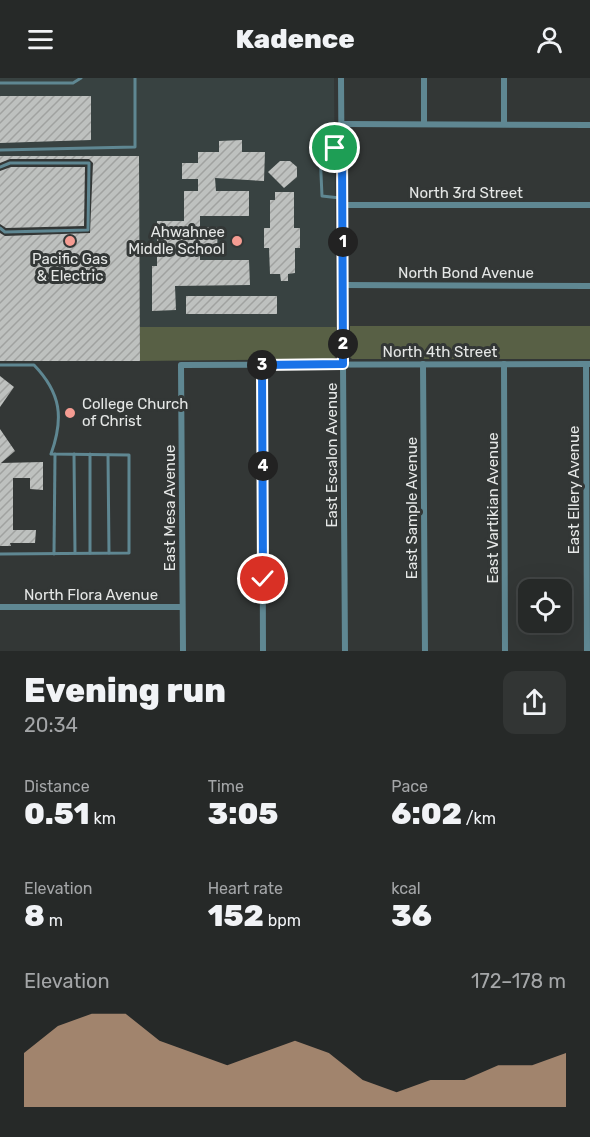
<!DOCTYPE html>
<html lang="en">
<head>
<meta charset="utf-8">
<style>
  body { margin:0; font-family:Rubik,sans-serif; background:#323534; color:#f1f3f6; height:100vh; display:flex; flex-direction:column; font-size:22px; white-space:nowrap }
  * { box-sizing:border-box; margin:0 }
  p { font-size:20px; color:#a4a6a8 }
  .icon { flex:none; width:33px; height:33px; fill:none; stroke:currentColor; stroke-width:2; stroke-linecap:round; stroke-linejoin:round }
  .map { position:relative; height:573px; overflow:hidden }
  .details { display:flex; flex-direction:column; background:#262928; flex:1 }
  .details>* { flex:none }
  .fabs { position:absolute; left:518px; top:501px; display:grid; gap:12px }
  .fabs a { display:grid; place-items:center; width:54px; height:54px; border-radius:12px; background:#262928; box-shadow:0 6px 24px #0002,0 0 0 2px #424545; font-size:30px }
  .pin { position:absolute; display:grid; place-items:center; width:51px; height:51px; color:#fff; margin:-26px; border:3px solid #fff; border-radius:50%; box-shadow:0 2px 6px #0007 }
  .km { position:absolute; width:30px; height:30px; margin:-15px; border-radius:50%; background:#222; color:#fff; font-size:16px; line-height:30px; text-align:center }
  .round { display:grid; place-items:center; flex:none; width:63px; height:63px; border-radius:12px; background:#323534 }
  .overview { display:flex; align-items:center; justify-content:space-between; height:102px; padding:0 24px }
  h1 { font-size:33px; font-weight:800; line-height:45px }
  .figures { display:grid; grid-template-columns:repeat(3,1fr); gap:9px; height:102px; padding:6px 24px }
  .figures div { display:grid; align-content:center }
  .figures b { font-size:30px; font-weight:800 }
  .figures small { font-size:16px; font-weight:400 }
  .figures p { font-size:16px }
  .chart { height:168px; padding:12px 24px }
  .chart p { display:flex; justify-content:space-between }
  .chart svg { width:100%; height:108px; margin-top:6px; fill:#d6ab8b; opacity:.7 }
  header { display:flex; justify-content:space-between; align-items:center; height:78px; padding:0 24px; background:#262928; font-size:27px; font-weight:800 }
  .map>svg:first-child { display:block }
</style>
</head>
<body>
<header><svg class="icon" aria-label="menu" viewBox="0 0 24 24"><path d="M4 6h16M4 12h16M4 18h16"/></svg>Kadence<svg class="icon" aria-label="person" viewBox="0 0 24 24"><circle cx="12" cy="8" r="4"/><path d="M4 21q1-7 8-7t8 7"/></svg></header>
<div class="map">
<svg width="590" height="573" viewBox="0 0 590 573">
  <defs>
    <pattern id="building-hatch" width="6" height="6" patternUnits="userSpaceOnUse" patternTransform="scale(1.5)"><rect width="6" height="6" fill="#bec1bf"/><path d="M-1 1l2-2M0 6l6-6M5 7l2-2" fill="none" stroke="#a0a2a0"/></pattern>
  </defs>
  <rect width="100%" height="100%" fill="#333736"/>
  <path fill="#384241" d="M 0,0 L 334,0 L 336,249 L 140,249 L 139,78 L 0,78 Z"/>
  <g fill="#586045">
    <path d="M 350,248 L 590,248 L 590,281 L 352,281 L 350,279 Z"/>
    <path d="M 140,249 L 336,249 L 336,279 L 333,281 L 140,283 Z"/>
  </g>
  <g fill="url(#building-hatch)">
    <path d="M 0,18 L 91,18 L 91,62 L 0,65 Z"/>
    <path d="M 242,62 L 242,74 L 265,74 L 264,103 L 215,100 L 216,113 L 249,113 L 249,138 L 200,138 L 200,149 L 218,149 L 217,171 L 200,172 L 200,182 L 249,182 L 250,207 L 175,208 L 176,232 L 152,233 L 152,188 L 157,188 L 157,143 L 184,143 L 184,113 L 198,113 L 198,101 L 182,101 L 182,85 L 198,85 L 198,74 L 219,74 L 219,63 Z"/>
    <path d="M 0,78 L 139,78 L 140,283 L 0,283 L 0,155 L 5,158 L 90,155 L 93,85 L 89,81 L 10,81 L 0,85 Z"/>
    <path d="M 280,83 L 290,83 L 297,89 L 297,99 L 284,110 L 268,94 Z"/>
    <path d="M 11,89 L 85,89 L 84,148 L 6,150 L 0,146 L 0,93 Z"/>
    <path d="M 275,114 L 294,114 L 294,150 L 300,150 L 300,170 L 295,170 L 295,195 L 288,196 L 288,203 L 281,203 L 280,196 L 270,196 L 269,170 L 264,170 L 264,150 L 270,150 L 270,122 L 275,122 Z"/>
    <rect x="186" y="218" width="91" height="18"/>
    <path d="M 0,298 L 14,309 L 0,329 Z"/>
    <path d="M 0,351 L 15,373 L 1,385 L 43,384 L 43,412 L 30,411 L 30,400 L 13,400 L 13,452 L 36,452 L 35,465 L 10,465 L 11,468 L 0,468 Z"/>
  </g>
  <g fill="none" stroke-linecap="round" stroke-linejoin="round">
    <g stroke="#5f8792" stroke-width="3">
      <path d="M 0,5 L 73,5 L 81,0"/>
      <path d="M 0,72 L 135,69 L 135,0"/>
      <path d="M 0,89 L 10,85 L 89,85 L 88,152 L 5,154 L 0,150"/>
      <path d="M 340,120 L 322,118 L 320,74 L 324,70 L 341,70"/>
      <path d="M 0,287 L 34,287 C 61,315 64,340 51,376 L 129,377 L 129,475 L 0,476"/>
      <path d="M 74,376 L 75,475"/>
      <path d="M 90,376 L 90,475"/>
      <path d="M 108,377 L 109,475"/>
      <path d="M 54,476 L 55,376"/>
    </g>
    <g stroke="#5f8792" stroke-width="6">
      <path d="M 341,0 L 345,573"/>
      <path d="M 424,0 L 424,46"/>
      <path d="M 342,46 L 590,47"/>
      <path d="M 504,46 L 504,0"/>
      <path d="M 342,127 L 590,127"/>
      <path d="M 343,207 L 590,208"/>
      <path d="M 423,286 L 425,573"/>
      <path d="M 504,286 L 505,573"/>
      <path d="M 586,286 L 587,573"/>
      <path d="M 262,287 L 263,573"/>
      <path d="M 0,529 L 182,529"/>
      <path d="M 183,573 L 181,287 L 590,286"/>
    </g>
  </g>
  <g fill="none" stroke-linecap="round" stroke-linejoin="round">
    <g stroke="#fff" stroke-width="12">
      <path id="route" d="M 263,501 L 262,287 L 343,286 L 342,70 L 335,70"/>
    </g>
    <use href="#route" stroke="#1a73e8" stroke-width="8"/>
  </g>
  <g fill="#f59c92" stroke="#333736" stroke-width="2">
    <circle cx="70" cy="163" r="6"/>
    <circle cx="237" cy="163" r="6"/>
    <circle cx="70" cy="335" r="6"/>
  </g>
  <g text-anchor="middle" stroke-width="6" stroke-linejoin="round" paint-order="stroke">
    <g font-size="15" fill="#e5e7e6" stroke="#333736">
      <text x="466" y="120">North 3rd Street</text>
      <text x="466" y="200">North Bond Avenue</text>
      <text x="440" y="279">North 4th Street</text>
      <text transform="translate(332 377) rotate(-90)" y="5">East Escalon Avenue</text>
      <text transform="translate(574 412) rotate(-90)" y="5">East Ellery Avenue</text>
      <text transform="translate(170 430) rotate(-90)" y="5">East Mesa Avenue</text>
      <text transform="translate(412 430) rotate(-90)" y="5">East Sample Avenue</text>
      <text transform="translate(493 430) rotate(-90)" y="5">East Vartikian Avenue</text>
      <text x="91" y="522">North Flora Avenue</text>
    </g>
    <g font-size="15" fill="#e5e7e6" stroke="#333736" text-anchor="end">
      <text x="225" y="159">Ahwahnee<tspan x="225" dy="17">Middle School</tspan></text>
      <text x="70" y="186" text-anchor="middle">Pacific Gas<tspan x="70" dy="17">&amp; Electric</tspan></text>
      <text x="82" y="331" text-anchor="start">College Church<tspan x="82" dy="17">of Christ</tspan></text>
    </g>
  </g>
</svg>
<div class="fabs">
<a><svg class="icon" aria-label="locate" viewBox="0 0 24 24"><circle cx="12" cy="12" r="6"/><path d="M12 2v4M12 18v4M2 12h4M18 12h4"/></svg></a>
</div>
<div class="pin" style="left:335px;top:70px;background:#1e9e55"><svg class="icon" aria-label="arrive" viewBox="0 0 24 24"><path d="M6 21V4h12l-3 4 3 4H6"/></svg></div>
<div class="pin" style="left:263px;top:501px;background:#d93025"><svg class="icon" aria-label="check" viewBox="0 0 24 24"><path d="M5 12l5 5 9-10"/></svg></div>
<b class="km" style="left:343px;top:164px">1</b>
<b class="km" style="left:343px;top:266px">2</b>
<b class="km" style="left:262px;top:287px">3</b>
<b class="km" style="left:263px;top:388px">4</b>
</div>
<section class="details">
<div class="overview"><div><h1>Evening run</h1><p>20:34</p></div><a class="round"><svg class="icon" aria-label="share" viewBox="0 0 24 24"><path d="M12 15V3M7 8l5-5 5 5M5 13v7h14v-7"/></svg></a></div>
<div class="figures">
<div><p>Distance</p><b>0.51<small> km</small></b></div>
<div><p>Time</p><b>3:05</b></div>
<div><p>Pace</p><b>6:02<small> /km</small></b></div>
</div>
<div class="figures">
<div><p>Elevation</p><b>8<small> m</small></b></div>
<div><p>Heart rate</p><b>152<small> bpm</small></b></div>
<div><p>kcal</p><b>36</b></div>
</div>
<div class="chart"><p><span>Elevation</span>172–178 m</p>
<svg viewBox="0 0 160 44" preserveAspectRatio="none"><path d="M0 44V22L10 11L20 6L30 6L40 17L50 22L60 27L70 22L80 17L90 22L100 33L110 38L120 33L130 33L140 27L150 27L160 22V44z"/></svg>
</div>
</section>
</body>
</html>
